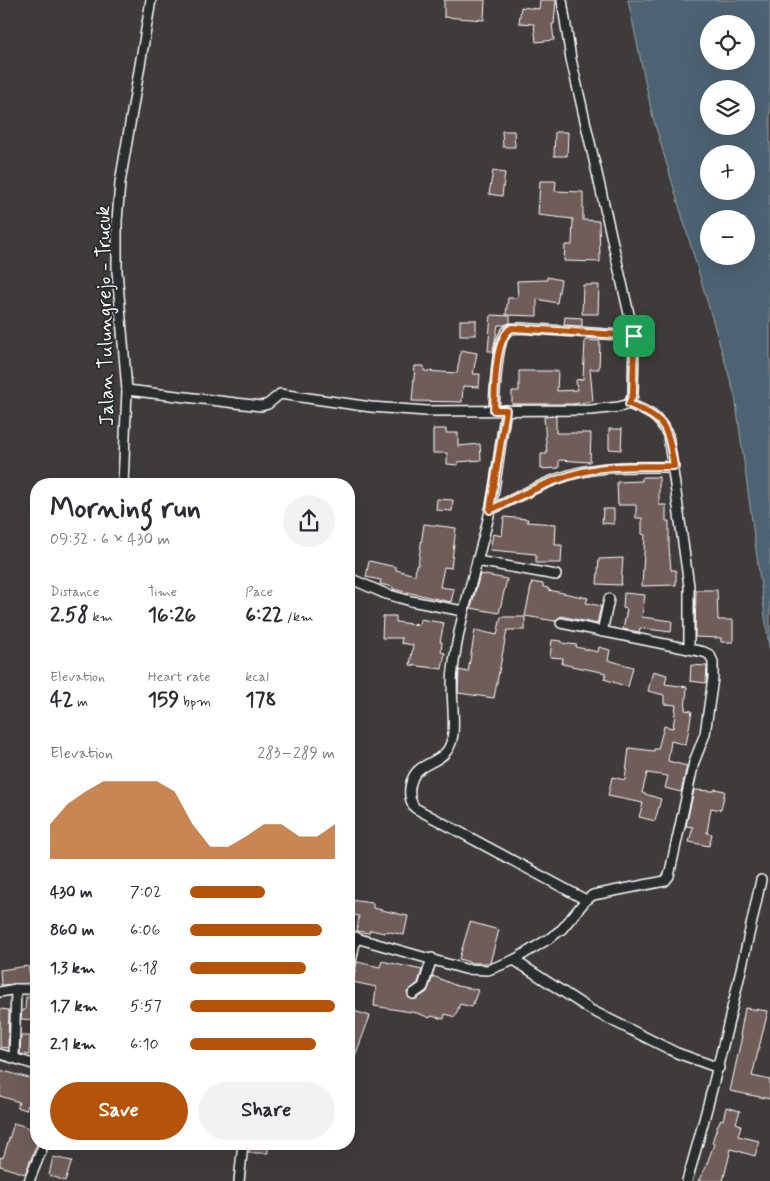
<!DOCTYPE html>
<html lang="en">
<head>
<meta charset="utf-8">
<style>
  body { margin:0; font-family:Mynerve,sans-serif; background:#f2f2f3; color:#2b2b33; height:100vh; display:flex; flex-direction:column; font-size:19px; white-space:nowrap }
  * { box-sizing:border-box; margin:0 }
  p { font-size:16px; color:#7c7c81 }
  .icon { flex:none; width:28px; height:28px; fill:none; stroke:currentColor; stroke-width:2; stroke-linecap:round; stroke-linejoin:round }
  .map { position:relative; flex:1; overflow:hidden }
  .panel { position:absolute; left:30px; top:478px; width:325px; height:672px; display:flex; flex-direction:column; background:#fff; border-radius:20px; box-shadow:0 5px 20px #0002 }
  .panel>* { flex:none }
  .tools { position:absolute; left:700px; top:15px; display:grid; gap:10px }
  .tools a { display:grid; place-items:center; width:55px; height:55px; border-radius:50%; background:#fff; box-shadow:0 5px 20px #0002; font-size:25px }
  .pin { position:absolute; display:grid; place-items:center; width:42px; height:42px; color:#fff; margin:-21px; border-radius:10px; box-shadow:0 2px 8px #0006 }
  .round { display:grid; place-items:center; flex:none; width:52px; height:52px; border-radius:26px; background:#f2f2f3 }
  .overview { display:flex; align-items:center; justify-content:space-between; height:85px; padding:0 20px }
  h1 { font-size:28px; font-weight:800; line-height:38px }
  .metrics { display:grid; grid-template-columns:repeat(3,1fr); gap:8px; height:85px; padding:5px 20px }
  .metrics div { display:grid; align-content:center }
  .metrics b { font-size:21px; font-weight:800 }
  .metrics small { font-size:14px; font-weight:400 }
  .metrics p { font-size:14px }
  .chart { height:140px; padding:10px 20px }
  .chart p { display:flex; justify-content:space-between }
  .chart svg { width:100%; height:90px; margin-top:5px; fill:#b45309; opacity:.7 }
  .cta { display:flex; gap:10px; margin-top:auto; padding:10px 20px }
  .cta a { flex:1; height:58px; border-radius:30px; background:#b45309; color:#fff; font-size:20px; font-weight:800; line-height:58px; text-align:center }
  .cta a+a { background:#f2f2f3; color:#2b2b33 }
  ul { padding:0 20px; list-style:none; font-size:16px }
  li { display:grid; grid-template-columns:80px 60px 1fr; align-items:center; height:38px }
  li i { height:12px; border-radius:6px; background:#b45309 }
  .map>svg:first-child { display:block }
</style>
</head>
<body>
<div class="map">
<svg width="770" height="1181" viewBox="0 0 770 1181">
  <rect width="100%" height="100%" fill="#3f3b3b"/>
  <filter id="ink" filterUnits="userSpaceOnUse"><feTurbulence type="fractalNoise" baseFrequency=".02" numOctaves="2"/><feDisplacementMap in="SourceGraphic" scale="10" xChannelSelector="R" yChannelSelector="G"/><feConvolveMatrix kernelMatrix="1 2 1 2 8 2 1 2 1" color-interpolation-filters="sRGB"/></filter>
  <g filter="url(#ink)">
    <path fill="#4e6473" stroke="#95a2ab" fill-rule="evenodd" d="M 628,0 L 770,0 L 770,653 L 735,396 L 652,114 ZM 709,24 L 746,24 L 746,61 L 709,61 ZM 709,89 L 746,89 L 746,126 L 709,126 ZM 709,154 L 746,154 L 746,191 L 709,191 ZM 709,219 L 746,219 L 746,256 L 709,256 Z"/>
    <g fill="#6f5d5a" stroke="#fff">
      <path d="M 444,0 L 485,0 L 484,20 L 444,17 Z"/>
      <path d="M 540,0 L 556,0 L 554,24 L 552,24 L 554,40 L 536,42 L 534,24 L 519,23 L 521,7 L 539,9 Z"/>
      <path d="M 502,131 L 514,131 L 515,147 L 503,147 Z"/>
      <path d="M 555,132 L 568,132 L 567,156 L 554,156 Z"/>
      <path d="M 493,171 L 505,173 L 502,196 L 489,194 Z"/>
      <path d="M 540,181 L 556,181 L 555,191 L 583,192 L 583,220 L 599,221 L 600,262 L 564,261 L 565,245 L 572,245 L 573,219 L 538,215 Z"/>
      <path d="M 547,277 L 561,280 L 557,303 L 537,299 L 537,316 L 506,315 L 508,298 L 518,298 L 517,281 L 547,280 Z"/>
      <path d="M 583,285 L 599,285 L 598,314 L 582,314 Z"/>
      <path d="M 491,315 L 510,316 L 510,323 L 504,325 L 498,325 L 493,351 L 488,351 Z"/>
      <path d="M 565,317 L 582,318 L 582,326 L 564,325 Z"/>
      <rect x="460" y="320" width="16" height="15"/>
      <path d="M 585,340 L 600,341 L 599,369 L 590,369 L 593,401 L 572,404 L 512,404 L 512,391 L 519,391 L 519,371 L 558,371 L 557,391 L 577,390 L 576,380 L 583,379 Z"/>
      <path d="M 461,350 L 477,353 L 473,374 L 480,374 L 479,387 L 463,386 L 462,402 L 412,401 L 415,366 L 424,366 L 424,371 L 457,373 Z"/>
      <path d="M 556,416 L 556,433 L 591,433 L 590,462 L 559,460 L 559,468 L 541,469 L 541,454 L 547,454 L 544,417 Z"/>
      <path d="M 433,429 L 446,429 L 446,433 L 458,433 L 458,446 L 480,444 L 481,460 L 458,462 L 458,465 L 447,464 L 447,453 L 433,453 Z"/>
      <path d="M 609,429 L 622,429 L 621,450 L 609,449 Z"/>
      <path d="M 642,477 L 659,477 L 659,505 L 666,505 L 666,521 L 669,521 L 669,547 L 671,570 L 676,570 L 676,585 L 642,586 L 645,535 L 642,534 L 642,518 L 636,518 L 636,505 L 618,505 L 617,482 L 642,481 Z"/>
      <path d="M 437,499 L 453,500 L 452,511 L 436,510 Z"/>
      <path d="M 603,509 L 614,509 L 614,524 L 602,523 Z"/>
      <path d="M 504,517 L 528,519 L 527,522 L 556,524 L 555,545 L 562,545 L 561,563 L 536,563 L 536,554 L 490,550 L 493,534 L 502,536 Z"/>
      <path d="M 424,524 L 456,528 L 451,568 L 444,567 L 440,587 L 454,589 L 451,602 L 393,589 L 393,587 L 380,584 L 381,580 L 366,577 L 369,561 L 396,567 L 396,570 L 415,575 L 416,565 L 418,565 Z"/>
      <path d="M 623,558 L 621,585 L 597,584 L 599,559 Z"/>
      <path d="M 480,574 L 507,579 L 499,613 L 471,608 Z"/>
      <path d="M 532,582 L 543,584 L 543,587 L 548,588 L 548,590 L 588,598 L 586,603 L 601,606 L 597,624 L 561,616 L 555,621 L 525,616 Z"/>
      <path d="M 696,590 L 717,590 L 718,620 L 733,620 L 733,642 L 721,642 L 721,638 L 695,637 Z"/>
      <path d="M 624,593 L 645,595 L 642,617 L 672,621 L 671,632 L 640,628 L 639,632 L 623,629 L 627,609 L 623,608 Z"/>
      <path d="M 383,616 L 396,616 L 396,622 L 419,625 L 420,619 L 444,623 L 440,642 L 442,642 L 441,652 L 445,653 L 442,669 L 410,665 L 413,645 L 401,643 L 402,638 L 382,638 Z"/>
      <path d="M 501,617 L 525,617 L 525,630 L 507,630 L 494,698 L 458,693 L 459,670 L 468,672 L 475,630 L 497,635 Z"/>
      <path d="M 552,640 L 562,641 L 562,643 L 577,645 L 576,647 L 598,652 L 599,647 L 610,650 L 608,660 L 633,667 L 628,687 L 604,679 L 606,673 L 562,664 L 563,658 L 550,657 Z"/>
      <path d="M 691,665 L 707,666 L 706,683 L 690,681 Z"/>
      <path d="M 653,671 L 667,675 L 665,684 L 687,687 L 685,710 L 692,711 L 686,745 L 671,741 L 668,761 L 687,766 L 681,792 L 665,788 L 668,776 L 647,773 L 642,793 L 661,799 L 655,821 L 639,817 L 643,803 L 608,796 L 612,777 L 625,780 L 629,748 L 654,751 L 654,749 L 658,749 L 664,726 L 673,728 L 676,705 L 664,704 L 664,695 L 648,691 Z"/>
      <path d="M 715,789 L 725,791 L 721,810 L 711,808 L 707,833 L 712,834 L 709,846 L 689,842 L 693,827 L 686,826 L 694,790 L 714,791 Z"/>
      <path d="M 349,900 L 373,903 L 373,908 L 408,916 L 404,935 L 386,931 L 385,933 L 370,930 L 369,933 L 357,931 L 359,916 L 349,914 Z"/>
      <path d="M 470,922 L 499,930 L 490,963 L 472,963 L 459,959 Z"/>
      <path d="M 382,961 L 422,970 L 418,983 L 407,992 L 410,999 L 416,999 L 427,992 L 433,976 L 457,986 L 478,990 L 472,1007 L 460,1004 L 455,1017 L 445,1014 L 444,1019 L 431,1016 L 430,1018 L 417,1013 L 374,1006 L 376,987 L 353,982 L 357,962 L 380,967 Z"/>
      <path d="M 28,966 L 31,983 L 1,985 L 0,970 Z"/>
      <path d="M 26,997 L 36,998 L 36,1020 L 21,1019 L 22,1010 L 25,1010 Z"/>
      <path d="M 745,1008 L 768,1011 L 752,1076 L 770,1080 L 770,1099 L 730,1091 L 742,1036 L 740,1036 Z"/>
      <path d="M 0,1009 L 9,1010 L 8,1048 L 0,1047 Z"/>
      <path d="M 354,1011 L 370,1016 L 350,1070 L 349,1069 L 349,1026 Z"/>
      <path d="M 21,1036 L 30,1036 L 29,1055 L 20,1054 Z"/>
      <path d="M 0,1070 L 36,1080 L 36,1107 L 28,1105 L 26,1110 L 17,1107 L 19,1102 L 0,1096 Z"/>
      <path d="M 726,1107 L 740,1111 L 736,1123 L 741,1125 L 738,1136 L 759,1141 L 755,1156 L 731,1149 L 723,1181 L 698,1181 L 705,1169 L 714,1144 L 712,1143 L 717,1127 L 721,1119 L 723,1120 Z"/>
      <path d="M 14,1123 L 36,1130 L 37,1144 L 25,1174 L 0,1166 L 0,1157 L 3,1158 Z"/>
      <path d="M 250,1144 L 268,1144 L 268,1153 L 249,1153 Z"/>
      <path d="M 53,1157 L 72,1161 L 65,1181 L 49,1175 Z"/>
    </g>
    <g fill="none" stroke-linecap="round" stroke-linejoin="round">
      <g stroke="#fff" stroke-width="12">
        <g id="street">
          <path d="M 127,390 L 261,406 L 268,404 L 280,394 L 371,407 L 426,411 L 591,410 L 619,407 L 629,404 L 633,395 L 634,336 L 571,59 L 562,0"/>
          <path d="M 494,410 C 495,394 496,344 506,332 C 510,328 515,328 521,328 L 634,336"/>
          <path d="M 506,410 C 500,444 497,478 490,511 C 478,564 459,616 453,670 C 450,691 455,713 453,734 C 450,757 437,758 421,768 C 409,776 406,797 415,808 L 586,900"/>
          <path d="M 123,484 L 127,390 L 117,271 L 117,221 L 120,183 L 151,0"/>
          <path d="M 490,510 C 521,496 552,477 586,471 C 615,466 645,467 674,467"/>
          <path d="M 477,561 L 556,575"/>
          <path d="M 349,578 L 386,594 L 411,601 L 463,611"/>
          <path d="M 561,623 L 689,649"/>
          <path d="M 602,632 L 609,599"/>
          <path d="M 349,936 L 465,969 L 488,970 L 514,960 L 550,938 L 562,929 L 586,900 L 593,895 L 665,881 L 669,876 L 694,762 L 705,734 L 713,678 L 713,662 L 710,655 L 704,652 L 689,649 L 689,586 L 668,435 C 658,415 649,412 629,404"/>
          <path d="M 514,960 L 591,1010 L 677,1053 L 719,1068"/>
          <path d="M 349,972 L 356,937"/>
          <path d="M 0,992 L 16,989 L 36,989"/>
          <path d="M 413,994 L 423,987 L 432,958"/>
          <path d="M 0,1054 L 36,1065"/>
          <path d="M 14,1058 L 16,989"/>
          <path d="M 29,1181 L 44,1144"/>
          <path d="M 239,1181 L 243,1144"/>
          <path d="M 687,1181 C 716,1081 739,982 761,880"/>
        </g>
      </g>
      <use href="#street" stroke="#2a2d2e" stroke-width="9"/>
    </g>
  </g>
  <g fill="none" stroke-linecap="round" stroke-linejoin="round" filter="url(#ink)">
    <g stroke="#fff" stroke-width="10">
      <path id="route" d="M 512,328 L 634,336 L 633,394 L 629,404 C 668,420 667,427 674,466 C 644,467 611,464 582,472 C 550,480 520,496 490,510 L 506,410 L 494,410 C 495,391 494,337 512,328 Z"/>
    </g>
    <use href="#route" stroke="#b45309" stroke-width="6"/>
  </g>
  <g text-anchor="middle" stroke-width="4" stroke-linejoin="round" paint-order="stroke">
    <g font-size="20" fill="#fff" stroke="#2a2d2e">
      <text transform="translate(104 316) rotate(-91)" y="7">Jalan Tulungrejo - Trucuk</text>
    </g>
  </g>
</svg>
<div class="tools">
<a><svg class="icon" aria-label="locate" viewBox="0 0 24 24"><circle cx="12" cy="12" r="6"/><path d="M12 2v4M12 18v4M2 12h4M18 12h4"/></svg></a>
<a><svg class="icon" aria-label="layers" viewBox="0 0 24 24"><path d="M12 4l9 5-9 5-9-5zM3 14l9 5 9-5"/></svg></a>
<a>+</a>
<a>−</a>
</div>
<div class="pin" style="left:634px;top:336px;background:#1e9e55"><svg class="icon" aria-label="arrive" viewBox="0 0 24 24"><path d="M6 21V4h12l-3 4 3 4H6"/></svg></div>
<section class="panel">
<div class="overview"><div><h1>Morning run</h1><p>09:32 · 6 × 430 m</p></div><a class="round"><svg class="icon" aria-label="share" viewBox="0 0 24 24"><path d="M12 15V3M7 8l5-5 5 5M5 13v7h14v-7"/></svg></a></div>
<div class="metrics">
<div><p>Distance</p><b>2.58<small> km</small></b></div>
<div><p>Time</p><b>16:26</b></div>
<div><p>Pace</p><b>6:22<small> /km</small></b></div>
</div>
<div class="metrics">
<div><p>Elevation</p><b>42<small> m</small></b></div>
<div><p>Heart rate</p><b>159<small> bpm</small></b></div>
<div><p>kcal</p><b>178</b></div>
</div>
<div class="chart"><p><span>Elevation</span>283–289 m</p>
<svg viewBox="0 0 160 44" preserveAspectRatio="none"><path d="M0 44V27L10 17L20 11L30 6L40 6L50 6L60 6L70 11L80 27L90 38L100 38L110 33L120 27L130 27L140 33L150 33L160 27V44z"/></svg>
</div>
<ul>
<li><b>430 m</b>7:02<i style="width:52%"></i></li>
<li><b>860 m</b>6:06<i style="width:91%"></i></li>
<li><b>1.3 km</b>6:18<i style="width:80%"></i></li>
<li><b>1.7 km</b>5:57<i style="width:100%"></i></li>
<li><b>2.1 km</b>6:10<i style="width:87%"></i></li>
</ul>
<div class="cta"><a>Save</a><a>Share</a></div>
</section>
</div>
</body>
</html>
